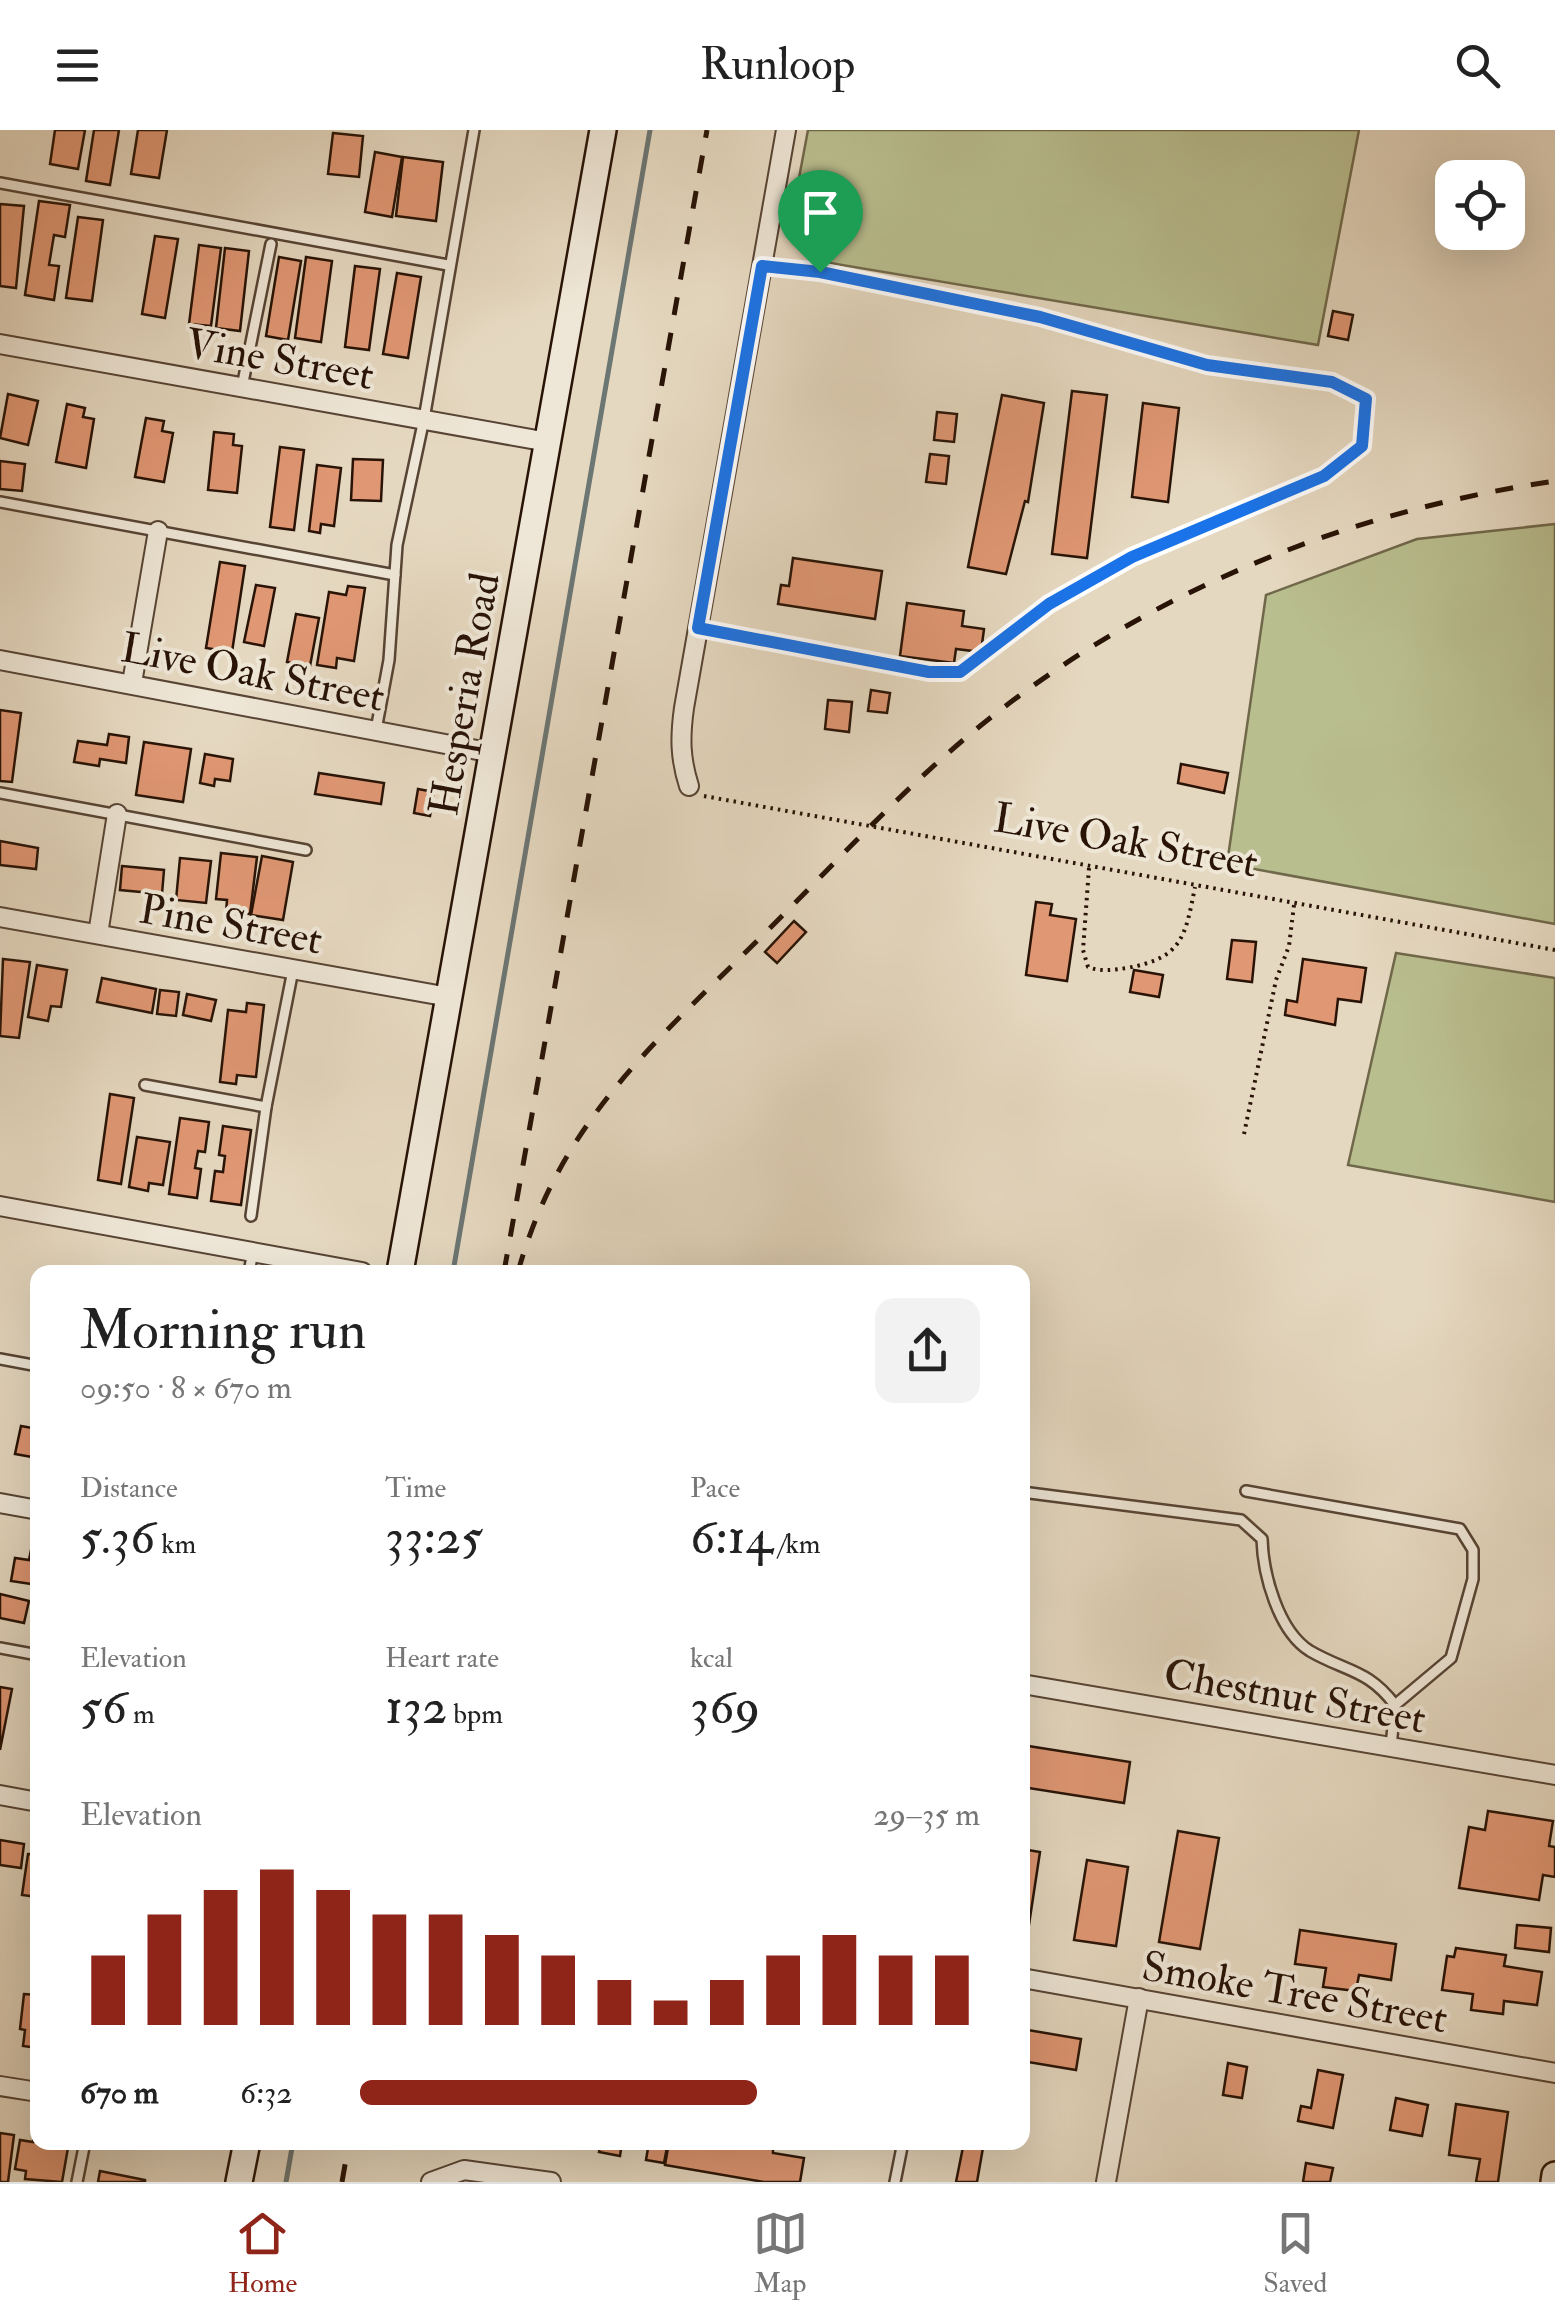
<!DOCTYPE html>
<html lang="en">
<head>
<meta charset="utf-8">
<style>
  body { margin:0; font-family:"IM FELL Double Pica",serif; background:#f2f2f2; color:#222; height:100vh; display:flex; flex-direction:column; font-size:38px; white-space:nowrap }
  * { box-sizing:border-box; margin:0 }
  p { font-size:32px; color:#767676 }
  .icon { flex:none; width:55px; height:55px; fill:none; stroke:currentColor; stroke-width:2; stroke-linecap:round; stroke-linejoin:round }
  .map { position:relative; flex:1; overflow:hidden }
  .side { position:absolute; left:30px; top:1135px; width:1000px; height:885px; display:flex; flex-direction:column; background:#fff; border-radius:20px; box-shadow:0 10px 40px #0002 }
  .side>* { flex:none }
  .tools { position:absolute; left:1435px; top:30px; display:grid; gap:20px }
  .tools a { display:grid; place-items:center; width:90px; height:90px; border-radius:20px; background:#fff; box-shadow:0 10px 40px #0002; font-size:50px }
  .pin { position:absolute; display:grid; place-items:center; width:85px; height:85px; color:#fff; margin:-102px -42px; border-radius:50% 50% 50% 0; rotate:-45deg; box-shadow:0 0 10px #0007 }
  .pin .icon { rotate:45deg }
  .round { display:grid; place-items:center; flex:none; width:105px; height:105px; border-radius:20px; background:#f2f2f2 }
  .headline { display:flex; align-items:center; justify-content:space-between; height:170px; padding:0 50px }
  h1 { font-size:55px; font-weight:600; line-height:75px }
  .metrics { display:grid; grid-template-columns:repeat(3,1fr); gap:15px; height:170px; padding:10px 50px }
  .metrics div { display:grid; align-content:center }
  .metrics b { font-size:50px; font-weight:600 }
  .metrics small { font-size:28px; font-weight:400 }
  .metrics p { font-size:28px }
  .chart { height:280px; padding:20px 50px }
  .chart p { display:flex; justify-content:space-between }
  .chart svg { width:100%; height:180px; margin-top:10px; stroke:#8f2418; stroke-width:6 }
  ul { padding:0 50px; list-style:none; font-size:32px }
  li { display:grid; grid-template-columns:160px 120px 1fr; align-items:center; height:75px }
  li i { height:25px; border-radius:12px; background:#8f2418 }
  header { display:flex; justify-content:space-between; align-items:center; height:130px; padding:0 50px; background:#fff; font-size:45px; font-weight:600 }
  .tabs { display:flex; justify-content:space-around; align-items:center; height:140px; border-top:2px solid #e0e0e0; background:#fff; font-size:28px; color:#767676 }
  .tabs a { display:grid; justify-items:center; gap:5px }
  .tabs .selected { color:#8f2418 }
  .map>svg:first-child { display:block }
</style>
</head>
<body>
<header><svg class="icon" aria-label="menu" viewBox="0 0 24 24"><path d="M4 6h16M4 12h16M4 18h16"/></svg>Runloop<svg class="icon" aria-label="search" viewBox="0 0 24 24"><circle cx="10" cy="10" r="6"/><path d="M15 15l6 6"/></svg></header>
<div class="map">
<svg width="1555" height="2052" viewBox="0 0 1555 2052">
  <rect width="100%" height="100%" fill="#e5d8c0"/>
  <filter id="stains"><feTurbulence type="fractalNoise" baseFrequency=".002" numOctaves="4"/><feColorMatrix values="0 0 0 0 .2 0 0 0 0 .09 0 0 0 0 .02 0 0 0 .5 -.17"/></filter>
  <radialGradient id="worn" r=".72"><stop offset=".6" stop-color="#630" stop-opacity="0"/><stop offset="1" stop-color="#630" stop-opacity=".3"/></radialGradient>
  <g fill="#b9be8f" stroke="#70684a" stroke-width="2.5">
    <path d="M 808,0 L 1359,0 L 1318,215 L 824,132 L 799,48 Z"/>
    <path d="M 1555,394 L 1555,794 L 1227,734 L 1266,465 L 1417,409 Z"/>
    <path d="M 1396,823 L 1555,848 L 1555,1072 L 1348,1035 Z"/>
  </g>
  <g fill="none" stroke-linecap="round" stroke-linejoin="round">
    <g stroke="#6c7673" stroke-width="5">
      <path d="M 453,1142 L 650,0"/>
      <path d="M 286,2052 L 293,2012"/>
    </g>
  </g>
  <g fill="#e09774" stroke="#281306" stroke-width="2.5">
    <path d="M 55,0 L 85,0 L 78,39 L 50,34 Z"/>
    <path d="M 94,0 L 119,0 L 110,55 L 86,51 Z"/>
    <path d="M 138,0 L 167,0 L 159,48 L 131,44 Z"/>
    <path d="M 333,3 L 363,6 L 359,47 L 328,44 Z"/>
    <path d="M 375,22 L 402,27 L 392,87 L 365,82 Z"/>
    <path d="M 403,27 L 443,32 L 436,91 L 396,86 Z"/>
    <path d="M 39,71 L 70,75 L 65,107 L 54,105 L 49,135 L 59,136 L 54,170 L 25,165 Z"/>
    <path d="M 0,74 L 24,76 L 16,158 L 0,156 Z"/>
    <path d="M 78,87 L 103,90 L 92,171 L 66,168 Z"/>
    <path d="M 155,106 L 178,109 L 165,188 L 142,184 Z"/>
    <path d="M 199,115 L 221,118 L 211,196 L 189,194 Z"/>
    <path d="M 225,118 L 249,121 L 240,201 L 216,198 Z"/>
    <path d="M 279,127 L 301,131 L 288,210 L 266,206 Z"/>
    <path d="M 306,127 L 332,131 L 321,212 L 295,208 Z"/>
    <path d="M 355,136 L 380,139 L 369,220 L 345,217 Z"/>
    <path d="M 397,143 L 421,147 L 408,228 L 383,224 Z"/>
    <path d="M 1333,181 L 1353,185 L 1348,210 L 1328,206 Z"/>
    <path d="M 1072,261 L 1107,265 L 1087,428 L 1052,424 Z"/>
    <path d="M 8,264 L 38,271 L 28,315 L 0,308 Z"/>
    <path d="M 1002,265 L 1044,273 L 1028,372 L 1025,371 L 1006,444 L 968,437 Z"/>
    <path d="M 1143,273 L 1179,278 L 1168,372 L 1132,367 Z"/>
    <path d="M 67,274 L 85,278 L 83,287 L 94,289 L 86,338 L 56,332 Z"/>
    <path d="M 937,282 L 957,284 L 954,312 L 934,310 Z"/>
    <path d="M 146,288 L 164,291 L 162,301 L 173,303 L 164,352 L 135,347 Z"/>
    <path d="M 214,302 L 234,304 L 233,315 L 242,316 L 237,363 L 208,360 Z"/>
    <path d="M 280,317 L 304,320 L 294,400 L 270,397 Z"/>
    <path d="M 930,324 L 949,326 L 946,354 L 926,352 Z"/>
    <path d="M 353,329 L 383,330 L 381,371 L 351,370 Z"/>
    <path d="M 0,331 L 25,334 L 22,361 L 0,359 Z"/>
    <path d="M 317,335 L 341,338 L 334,396 L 321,394 L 320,403 L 309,401 Z"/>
    <path d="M 793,428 L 882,441 L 875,489 L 778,474 L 781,455 L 789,456 Z"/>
    <path d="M 220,432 L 245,436 L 232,522 L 206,518 Z"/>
    <path d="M 256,455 L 275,458 L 264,516 L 244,512 Z"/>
    <path d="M 348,456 L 365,458 L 354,531 L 337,528 L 336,538 L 317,535 L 329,462 L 346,465 Z"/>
    <path d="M 907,473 L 964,481 L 962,496 L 984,499 L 981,522 L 956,519 L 954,533 L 900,526 Z"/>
    <path d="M 296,484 L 319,488 L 310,536 L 287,532 Z"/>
    <path d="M 871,560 L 890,563 L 887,583 L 868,581 Z"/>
    <path d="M 828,570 L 852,572 L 849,602 L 825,599 Z"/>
    <path d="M 0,580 L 21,583 L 12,652 L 0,651 Z"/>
    <path d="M 109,604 L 129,607 L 126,633 L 100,629 L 99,636 L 74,632 L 78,611 L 107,615 Z"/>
    <path d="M 144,612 L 191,619 L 183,672 L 136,665 Z"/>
    <path d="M 205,624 L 233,629 L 230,651 L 215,649 L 214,656 L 200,653 Z"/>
    <path d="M 1181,634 L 1228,643 L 1224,663 L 1178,653 Z"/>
    <path d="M 319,643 L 384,653 L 381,674 L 315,664 Z"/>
    <path d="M 418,659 L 434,662 L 430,686 L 414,683 Z"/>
    <path d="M 0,711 L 38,718 L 36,739 L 0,735 Z"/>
    <path d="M 221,723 L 257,727 L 250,784 L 226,782 L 227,770 L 216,769 Z"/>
    <path d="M 262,726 L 293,732 L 283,790 L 251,785 Z"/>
    <path d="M 180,728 L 211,731 L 206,773 L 176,770 Z"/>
    <path d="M 122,736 L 164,740 L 162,764 L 120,760 Z"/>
    <path d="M 1036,772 L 1052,774 L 1050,785 L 1076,789 L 1067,851 L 1026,845 Z"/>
    <path d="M 794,791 L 806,802 L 777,833 L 765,822 Z"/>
    <path d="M 1232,810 L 1256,812 L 1252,852 L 1227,849 Z"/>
    <path d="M 3,829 L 30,832 L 19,908 L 0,906 Z"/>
    <path d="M 1303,829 L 1366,838 L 1361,872 L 1338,869 L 1335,895 L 1285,885 L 1287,870 L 1297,872 Z"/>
    <path d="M 37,835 L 67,840 L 61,877 L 51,876 L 48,891 L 28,887 Z"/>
    <path d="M 1134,840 L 1163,845 L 1159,867 L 1130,862 Z"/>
    <path d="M 102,848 L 156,859 L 152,883 L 97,872 Z"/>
    <path d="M 160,860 L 179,862 L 176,886 L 157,884 Z"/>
    <path d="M 187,864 L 216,870 L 211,891 L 183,885 Z"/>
    <path d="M 247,873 L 264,875 L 256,947 L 237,945 L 236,954 L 220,952 L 228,880 L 246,882 Z"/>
    <path d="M 110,964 L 134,968 L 121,1054 L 98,1050 Z"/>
    <path d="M 180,988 L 209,992 L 205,1022 L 198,1021 L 195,1038 L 201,1039 L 197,1068 L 169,1064 Z"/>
    <path d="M 223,996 L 251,1000 L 241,1075 L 211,1071 L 215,1041 L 223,1042 L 225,1026 L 219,1025 Z"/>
    <path d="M 137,1007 L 170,1012 L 163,1055 L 149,1053 L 148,1061 L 129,1057 Z"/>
    <path d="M 21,1296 L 38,1299 L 38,1321 L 33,1320 L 32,1327 L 15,1324 Z"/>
    <path d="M 31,1420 L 38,1421 L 38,1455 L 11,1451 L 15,1428 L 29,1430 Z"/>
    <path d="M 0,1464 L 29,1471 L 24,1493 L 0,1488 Z"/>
    <path d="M 0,1557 L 12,1559 L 0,1620 Z"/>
    <path d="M 1022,1615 L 1130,1632 L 1124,1673 L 1022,1657 Z"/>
    <path d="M 1488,1681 L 1553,1691 L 1549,1716 L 1555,1717 L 1555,1747 L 1543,1745 L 1539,1770 L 1459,1758 L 1469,1697 L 1485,1700 Z"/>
    <path d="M 1178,1701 L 1219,1708 L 1200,1819 L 1159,1812 Z"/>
    <path d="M 0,1710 L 24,1714 L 21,1738 L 0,1735 Z"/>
    <path d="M 1022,1719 L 1040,1722 L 1028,1801 L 1022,1800 Z"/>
    <path d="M 28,1724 L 38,1725 L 38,1767 L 22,1765 Z"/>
    <path d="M 1087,1730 L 1128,1737 L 1116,1816 L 1074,1810 Z"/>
    <path d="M 1517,1795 L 1551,1798 L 1549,1822 L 1515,1818 Z"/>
    <path d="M 1300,1800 L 1396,1814 L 1391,1850 L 1359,1845 L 1356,1861 L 1323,1857 L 1326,1838 L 1295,1834 Z"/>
    <path d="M 1456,1818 L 1506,1825 L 1504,1836 L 1542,1842 L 1537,1875 L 1504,1871 L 1503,1884 L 1471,1880 L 1473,1864 L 1442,1860 L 1447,1826 L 1454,1827 Z"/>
    <path d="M 24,1864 L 38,1865 L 38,1918 L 23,1916 L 25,1900 L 20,1899 Z"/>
    <path d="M 1022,1899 L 1081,1909 L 1076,1940 L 1022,1931 Z"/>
    <path d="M 1228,1933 L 1247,1937 L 1242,1968 L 1223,1965 Z"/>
    <path d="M 1318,1940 L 1343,1945 L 1333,1998 L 1298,1991 L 1301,1976 L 1311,1978 Z"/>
    <path d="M 1396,1968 L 1428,1975 L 1422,2006 L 1390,2000 Z"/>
    <path d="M 1456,1974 L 1508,1982 L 1498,2052 L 1476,2052 L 1480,2029 L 1449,2025 Z"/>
    <path d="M 0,2003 L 14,2005 L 8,2052 L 0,2052 Z"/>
    <path d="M 34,2007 L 38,2012 L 69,2012 L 62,2052 L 25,2049 L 26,2041 L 15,2039 L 20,2010 L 33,2012 Z"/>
    <path d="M 601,2012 L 622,2012 L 620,2026 L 599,2022 Z"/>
    <path d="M 649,2012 L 668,2012 L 664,2033 L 646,2030 Z"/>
    <path d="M 669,2012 L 741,2012 L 773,2019 L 773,2023 L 804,2028 L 800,2052 L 764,2052 L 665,2035 Z"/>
    <path d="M 964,2012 L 984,2012 L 977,2052 L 956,2052 Z"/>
    <path d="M 1306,2033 L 1333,2038 L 1330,2052 L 1303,2052 Z"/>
    <path d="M 100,2041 L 145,2050 L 145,2052 L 98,2052 Z"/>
  </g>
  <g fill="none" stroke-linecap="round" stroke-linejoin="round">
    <g stroke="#574434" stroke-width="14">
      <g id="lane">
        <path d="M 0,53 L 448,135"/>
        <path d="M 242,257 L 271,114"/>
        <path d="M 0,372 L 395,445"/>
        <path d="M 698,498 L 929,542 L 960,542 L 1049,474 L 1132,427 L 1325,345 L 1362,316 L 1366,269 L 1332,252 L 1207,235 L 1041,187 L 820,143 L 763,137"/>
        <path d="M 376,600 L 389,530 L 397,415 L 424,289 L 474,0"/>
        <path d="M 0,663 L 306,720"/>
        <path d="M 145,955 L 266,977"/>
        <path d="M 251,1086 L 266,977 L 293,840"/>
        <path d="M 249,1142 L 253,1122"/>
        <path d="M 0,1229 L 38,1236"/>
        <path d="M 1246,1361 L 1460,1399 L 1473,1420 L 1473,1449 L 1451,1528 L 1395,1575"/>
        <path d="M 1022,1362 L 1241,1390 L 1262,1409 C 1263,1444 1278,1501 1310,1521 C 1346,1542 1368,1539 1395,1575 L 1391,1617"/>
        <path d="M 0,1518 L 38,1525"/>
        <path d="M 77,2052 L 85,2012"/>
        <path d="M 895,2052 L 903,2012"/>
      </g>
    </g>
    <g stroke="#574434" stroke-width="22">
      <g id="street">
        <path d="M 0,214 L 548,312"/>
        <path d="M 0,530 L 493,623"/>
        <path d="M 132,553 L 158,401"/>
        <path d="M 689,656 C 680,628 680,607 684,578 L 786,0"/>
        <path d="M 0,787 L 449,867"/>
        <path d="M 98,804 L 117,684"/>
        <path d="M 0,1076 L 362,1142"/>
        <path d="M 0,1373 L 38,1380"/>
        <path d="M 1022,1554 L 1555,1645"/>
        <path d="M 0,1665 L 38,1672"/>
        <path d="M 1022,1848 L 1555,1943"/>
        <path d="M 0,1956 L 38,1962"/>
        <path d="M 431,2052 L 464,2040 L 551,2052"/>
        <path d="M 1106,2052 L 1139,1868"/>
      </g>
    </g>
    <g stroke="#281306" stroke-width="30">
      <g id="secondary">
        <path d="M 400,1142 L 603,0"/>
        <path d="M 239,2052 L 247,2012"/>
        <path d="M 1554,2052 L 1555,2045"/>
      </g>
    </g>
    <g stroke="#281306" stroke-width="4" stroke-dasharray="2.5 5" stroke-linecap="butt">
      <path d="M 704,666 L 1555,820"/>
      <path d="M 1089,738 L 1083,820 L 1088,837 C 1101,842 1113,840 1127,838 C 1182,828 1185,808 1195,757"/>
      <path d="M 1244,1004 L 1276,850 L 1289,816 L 1294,775"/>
    </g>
    <use href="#lane" stroke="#eee6d6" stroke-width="9"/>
    <use href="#street" stroke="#eee6d6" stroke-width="18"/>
    <use href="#secondary" stroke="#eee6d6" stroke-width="25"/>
    <g stroke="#281306" stroke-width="5" stroke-dasharray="18 18" stroke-linecap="butt">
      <path d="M 504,1142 L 707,0"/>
      <path d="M 518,1142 C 559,994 652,915 757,811 C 825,744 889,673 962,611 C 1131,468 1337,383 1555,351"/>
      <path d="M 342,2052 L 349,2012"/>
    </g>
  </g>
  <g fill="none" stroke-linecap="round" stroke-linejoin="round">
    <g stroke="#fff" stroke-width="20">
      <path id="route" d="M 762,136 L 820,142 L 1040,187 L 1207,235 L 1332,252 L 1366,269 L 1362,316 L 1324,346 L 1132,427 L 1049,474 L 960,542 L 929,542 L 698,498 Z"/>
    </g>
    <use href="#route" stroke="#1a73e8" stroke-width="12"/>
  </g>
  <g text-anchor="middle" stroke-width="8" stroke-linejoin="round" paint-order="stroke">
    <g font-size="42" fill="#281306" stroke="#eee6d6">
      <text transform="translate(280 228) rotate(10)" y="15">Vine Street</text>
      <text transform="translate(253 541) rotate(11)" y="15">Live Oak Street</text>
      <text transform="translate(463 564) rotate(-80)" y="15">Hesperia Road</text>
      <text transform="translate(1126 709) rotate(10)" y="15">Live Oak Street</text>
      <text transform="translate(231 793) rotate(10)" y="15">Pine Street</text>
      <text transform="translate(1295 1565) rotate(10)" y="15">Chestnut Street</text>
      <text transform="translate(1295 1861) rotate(10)" y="15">Smoke Tree Street</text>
    </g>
  </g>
  <rect width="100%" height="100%" filter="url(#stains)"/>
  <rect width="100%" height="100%" fill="url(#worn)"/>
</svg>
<div class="tools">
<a><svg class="icon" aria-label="locate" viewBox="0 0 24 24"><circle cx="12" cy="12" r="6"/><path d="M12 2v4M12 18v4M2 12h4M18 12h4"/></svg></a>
</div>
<div class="pin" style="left:820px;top:142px;background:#1e9e55"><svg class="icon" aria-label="arrive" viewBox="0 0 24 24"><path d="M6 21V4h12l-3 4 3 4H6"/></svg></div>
<section class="side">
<div class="headline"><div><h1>Morning run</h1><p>09:50 · 8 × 670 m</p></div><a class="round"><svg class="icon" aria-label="share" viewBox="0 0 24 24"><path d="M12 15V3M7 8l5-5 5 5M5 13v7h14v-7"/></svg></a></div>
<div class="metrics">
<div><p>Distance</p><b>5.36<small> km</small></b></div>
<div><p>Time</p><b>33:25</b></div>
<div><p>Pace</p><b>6:14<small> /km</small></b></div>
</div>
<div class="metrics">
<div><p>Elevation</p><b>56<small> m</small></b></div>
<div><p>Heart rate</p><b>132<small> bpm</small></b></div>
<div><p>kcal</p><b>369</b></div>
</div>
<div class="chart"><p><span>Elevation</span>29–35 m</p>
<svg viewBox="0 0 160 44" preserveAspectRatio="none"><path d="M5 44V27M15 44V17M25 44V11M35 44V6M45 44V11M55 44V17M65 44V17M75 44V22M85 44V27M95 44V33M105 44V38M115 44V33M125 44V27M135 44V22M145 44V27M155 44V27"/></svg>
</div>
<ul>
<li><b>670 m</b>6:32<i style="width:64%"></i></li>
</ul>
</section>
</div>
<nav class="tabs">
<a class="selected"><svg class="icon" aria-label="home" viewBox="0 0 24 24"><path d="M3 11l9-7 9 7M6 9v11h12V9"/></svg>Home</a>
<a><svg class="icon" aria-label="map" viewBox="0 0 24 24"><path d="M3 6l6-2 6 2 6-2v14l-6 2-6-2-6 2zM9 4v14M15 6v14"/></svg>Map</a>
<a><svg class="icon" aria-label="saved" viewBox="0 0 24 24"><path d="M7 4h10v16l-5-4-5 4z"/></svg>Saved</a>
</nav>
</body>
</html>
